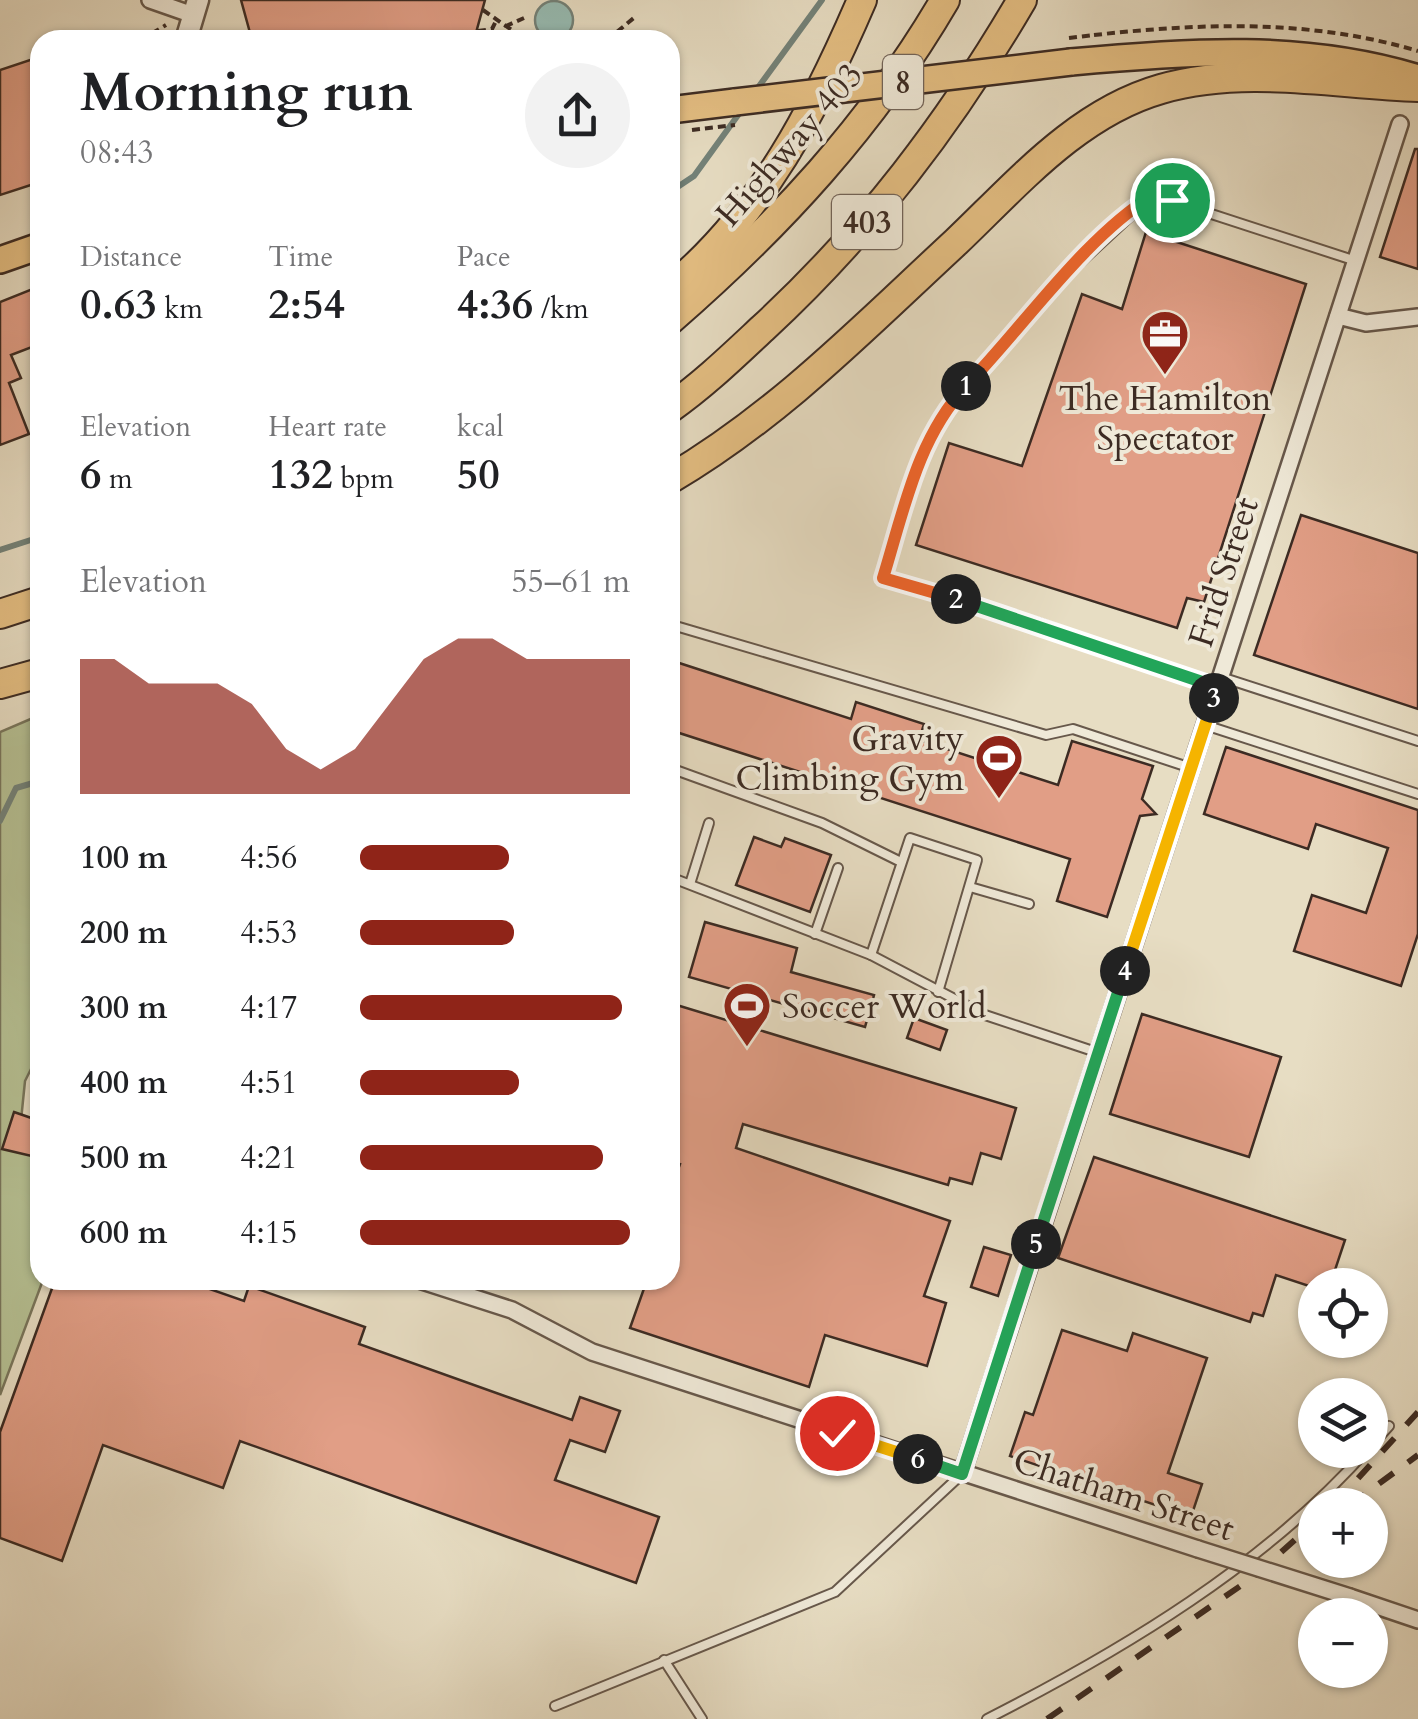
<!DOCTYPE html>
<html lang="en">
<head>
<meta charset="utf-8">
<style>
  body { margin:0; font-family:Cardo,serif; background:#f2f2f2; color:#202124; height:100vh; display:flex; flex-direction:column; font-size:38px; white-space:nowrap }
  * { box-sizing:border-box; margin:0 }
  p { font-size:32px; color:#757577 }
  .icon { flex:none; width:55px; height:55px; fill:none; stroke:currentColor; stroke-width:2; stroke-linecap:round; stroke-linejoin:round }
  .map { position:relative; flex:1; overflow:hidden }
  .details { position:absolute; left:30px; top:30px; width:650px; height:1260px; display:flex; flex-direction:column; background:#fff; border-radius:30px; box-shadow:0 2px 8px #0004 }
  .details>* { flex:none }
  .buttons { position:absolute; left:1298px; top:1268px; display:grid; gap:20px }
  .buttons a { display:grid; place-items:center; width:90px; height:90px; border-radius:50%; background:#fff; box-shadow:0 2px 8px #0004; font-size:50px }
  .pin { position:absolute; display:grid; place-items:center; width:85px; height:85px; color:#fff; margin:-42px; border:5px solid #fff; border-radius:50%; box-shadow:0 2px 10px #0007 }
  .km { position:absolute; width:50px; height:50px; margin:-25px; border-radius:50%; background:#222; color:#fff; font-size:28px; line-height:50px; text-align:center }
  .round { display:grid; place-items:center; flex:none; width:105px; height:105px; border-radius:52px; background:#f2f2f2 }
  .headline { display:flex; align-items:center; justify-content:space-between; height:170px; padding:0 50px }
  h1 { font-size:55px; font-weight:800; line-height:75px }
  .figures { display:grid; grid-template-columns:repeat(3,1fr); gap:15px; height:170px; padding:10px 50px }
  .figures div { display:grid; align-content:center }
  .figures b { font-size:42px; font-weight:800 }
  .figures small { font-size:28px; font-weight:400 }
  .figures p { font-size:28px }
  .chart { height:280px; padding:20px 50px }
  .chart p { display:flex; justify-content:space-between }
  .chart svg { width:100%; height:180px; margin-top:10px; fill:#8f2418; opacity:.7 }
  ul { padding:0 50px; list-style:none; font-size:32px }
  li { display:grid; grid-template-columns:160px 120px 1fr; align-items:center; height:75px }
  li i { height:25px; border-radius:12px; background:#8f2418 }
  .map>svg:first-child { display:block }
</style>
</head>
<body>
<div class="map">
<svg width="1418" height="1719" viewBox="0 0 1418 1719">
  <rect width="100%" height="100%" fill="#e7ddc3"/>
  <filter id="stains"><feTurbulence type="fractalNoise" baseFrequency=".002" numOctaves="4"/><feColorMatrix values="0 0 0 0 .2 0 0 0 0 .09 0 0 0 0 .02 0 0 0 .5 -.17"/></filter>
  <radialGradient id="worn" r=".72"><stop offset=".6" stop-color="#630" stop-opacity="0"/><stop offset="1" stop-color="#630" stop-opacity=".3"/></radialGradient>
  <path fill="#b6c194" stroke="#79765c" stroke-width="2.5" d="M 40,715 L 40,1051 L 25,1081 L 19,1140 L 40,1151 L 43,1280 L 0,1395 L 0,732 Z"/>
  <circle fill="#97bcb3" stroke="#738279" stroke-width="2.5" cx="554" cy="20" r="19"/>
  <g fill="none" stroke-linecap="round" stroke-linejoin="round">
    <g stroke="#738279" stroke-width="6">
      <path d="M 754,93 L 822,0"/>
      <path d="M 670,192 L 694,176 L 741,111"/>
      <path d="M 0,550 L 40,537"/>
      <path d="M 0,821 L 16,788 L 40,781"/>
    </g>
  </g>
  <g fill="#e19e86" stroke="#3c2b23" stroke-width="2.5">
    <path d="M 241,0 L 485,0 L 474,40 L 252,40 Z"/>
    <path d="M 33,59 L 35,65 L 40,63 L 40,182 L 0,195 L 0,70 Z"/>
    <path d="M 1415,149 L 1418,149 L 1418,269 L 1380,257 Z"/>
    <path d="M 1146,232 L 1306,284 L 1204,602 L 1187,598 L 1177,628 L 916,545 L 949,443 L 1022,466 L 1082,294 L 1122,309 Z"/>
    <path d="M 40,286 L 40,344 L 11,355 L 21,378 L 9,383 L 29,434 L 0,445 L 0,302 Z"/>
    <path d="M 1301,515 L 1418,553 L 1418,709 L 1254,655 Z"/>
    <path d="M 670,660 L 851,719 L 856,702 L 924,724 L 919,740 L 1058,785 L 1072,741 L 1153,766 L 1142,799 L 1156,814 L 1140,816 L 1107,917 L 1057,901 L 1070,859 L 670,730 Z"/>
    <path d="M 1226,747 L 1418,810 L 1418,934 L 1401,986 L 1294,951 L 1312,895 L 1366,913 L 1388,848 L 1316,824 L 1308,849 L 1204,814 Z"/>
    <path d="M 754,837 L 781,847 L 785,838 L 831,855 L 810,912 L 736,885 Z"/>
    <path d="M 705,922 L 797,948 L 791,972 L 874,995 L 865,1027 L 689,977 Z"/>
    <path d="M 670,1003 L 1016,1108 L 1001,1159 L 981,1153 L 972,1184 L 950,1178 L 948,1185 L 743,1124 L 736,1148 L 950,1221 L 924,1296 L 946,1303 L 927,1366 L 825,1335 L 809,1387 L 630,1328 L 647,1280 L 670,1280 L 670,1192 L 680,1164 L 670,1161 Z"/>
    <path d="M 1142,1014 L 1281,1057 L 1249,1157 L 1110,1114 Z"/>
    <path d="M 914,1018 L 947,1030 L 940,1050 L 907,1038 Z"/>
    <path d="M 14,1112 L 40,1121 L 40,1158 L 2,1149 Z"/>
    <path d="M 1094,1157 L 1345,1240 L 1330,1285 L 1315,1288 L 1276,1275 L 1263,1316 L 1253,1313 L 1250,1322 L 1058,1258 Z"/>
    <path d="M 984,1247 L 1011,1255 L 998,1296 L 971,1287 Z"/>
    <path d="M 55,1280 L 184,1280 L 244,1301 L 249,1286 L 365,1327 L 359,1344 L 572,1420 L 580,1397 L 620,1411 L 605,1452 L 570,1440 L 555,1480 L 659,1517 L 636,1583 L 240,1441 L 223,1488 L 103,1445 L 62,1561 L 0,1538 L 0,1432 Z"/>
    <path d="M 1062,1330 L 1127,1351 L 1133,1333 L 1207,1358 L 1168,1473 L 1202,1484 L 1191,1517 L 1010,1456 L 1025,1412 L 1033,1415 Z"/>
  </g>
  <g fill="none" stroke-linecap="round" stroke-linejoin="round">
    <g stroke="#67584b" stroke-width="12">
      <g id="service">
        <path d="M 670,630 L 679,627 L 1046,735 L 1073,729 L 1191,768"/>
        <path d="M 1221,677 L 1418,741"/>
        <path d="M 1217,687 L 1038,623 L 883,578 L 927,439 L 941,413 L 1070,272 L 1153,195 L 1356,261"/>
        <path d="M 1205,725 L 1418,794"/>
        <path d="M 670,768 L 822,823 L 901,862"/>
        <path d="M 670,877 L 871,955 L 985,1015 L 1099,1053"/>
        <path d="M 690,884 L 709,823"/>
        <path d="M 970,887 L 1029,904"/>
        <path d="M 815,934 L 838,868"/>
        <path d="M 871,955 L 910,838 L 977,860 L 938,992"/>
        <path d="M 1370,1447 L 1389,1426"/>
        <path d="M 664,1660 L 702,1719"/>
        <path d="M 555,1706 L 835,1592 L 962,1474"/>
        <path d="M 987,1719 C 1123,1650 1266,1564 1367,1450"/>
      </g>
    </g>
    <g stroke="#67584b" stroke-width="20">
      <g id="minor">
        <path d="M 150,0 L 193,15"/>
        <path d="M 1338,316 L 1366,323 L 1418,317"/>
        <path d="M 419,1280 L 512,1310 L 592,1352 L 1198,1549"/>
        <path d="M 962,1474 L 1400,124"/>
        <path d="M 1350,1597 L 1418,1620"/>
      </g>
    </g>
    <g stroke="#67584b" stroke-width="25">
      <path id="tertiary" d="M 186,40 L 198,0"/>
    </g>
    <g stroke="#3c2b23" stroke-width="30">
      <g id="primary">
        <path d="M 1071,62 C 1189,51 1304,43 1418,78"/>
        <path d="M 670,110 L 735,102"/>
        <path d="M 0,260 L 40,246"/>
      </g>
    </g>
    <g stroke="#3c2b23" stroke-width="32">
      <g id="motorway">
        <path d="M 670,289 C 763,212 815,109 862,0"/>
        <path d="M 670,320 C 778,226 872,125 945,0"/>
        <path d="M 670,408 C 703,385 733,356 763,328 C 868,231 950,123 1022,0"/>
        <path d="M 670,479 C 779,415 864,327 956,242 C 1017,184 1077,113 1161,89 C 1245,65 1333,84 1418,87"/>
        <path d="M 0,614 L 40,601"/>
        <path d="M 0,684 L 40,673"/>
      </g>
    </g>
    <g stroke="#3c2b23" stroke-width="4" stroke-dasharray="8 5" stroke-linecap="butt">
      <path d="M 483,10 L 526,40"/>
      <path d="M 478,31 L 492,29 L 496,21"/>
      <path d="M 1094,35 C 1204,23 1310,19 1418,51"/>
      <path d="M 511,39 L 506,26 L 524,18"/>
      <path d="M 141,40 L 166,25"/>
      <path d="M 607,40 L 635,17"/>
    </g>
    <use href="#service" stroke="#efe9d8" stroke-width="8"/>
    <use href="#minor" stroke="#efe9d8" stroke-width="15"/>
    <use href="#tertiary" stroke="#efe9d8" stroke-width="20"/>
    <use href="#primary" stroke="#e4be82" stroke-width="25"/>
    <use href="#motorway" stroke="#e4be82" stroke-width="28"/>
    <g stroke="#3c2b23" stroke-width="6" stroke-dasharray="18 18" stroke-linecap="butt">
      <path d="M 1334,1505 L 1418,1412"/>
      <path d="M 1350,1505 L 1418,1455"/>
      <path d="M 1047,1719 L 1252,1578 L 1315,1522"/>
    </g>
    <g stroke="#67584b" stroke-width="20" stroke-linecap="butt">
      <path id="minor-bridge" d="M 1198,1549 L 1350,1597"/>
    </g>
    <g stroke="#3c2b23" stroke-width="30" stroke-linecap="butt">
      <path id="primary-bridge" d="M 735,102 L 1071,62"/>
    </g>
    <g stroke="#3c2b23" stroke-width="4" stroke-dasharray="8 5" stroke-linecap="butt">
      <path d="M 1069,38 L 1094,35"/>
      <path d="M 692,130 L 735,125"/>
    </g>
    <use href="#minor-bridge" stroke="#efe9d8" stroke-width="15"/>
    <use href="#primary-bridge" stroke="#e4be82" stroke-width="25"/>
  </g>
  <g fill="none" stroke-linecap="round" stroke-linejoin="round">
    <g stroke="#fff" stroke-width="20">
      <path id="split-1" d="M 966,386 C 1024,326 1083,239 1153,195 L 1172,200"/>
    </g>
    <g stroke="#fff" stroke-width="20">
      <path id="split-2" d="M 956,599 L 883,578 C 904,510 917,439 966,386"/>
    </g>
    <g stroke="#fff" stroke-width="20">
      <path id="split-3" d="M 956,599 L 1217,687 L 1214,698"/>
    </g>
    <g stroke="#fff" stroke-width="20">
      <path id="split-4" d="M 1125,971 L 1214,698"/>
    </g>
    <g stroke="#fff" stroke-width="20">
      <path id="split-5" d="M 1036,1244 L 1125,971"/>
    </g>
    <g stroke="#fff" stroke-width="20">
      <path id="split-6" d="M 918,1459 L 962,1474 L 1036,1244"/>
    </g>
    <g stroke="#fff" stroke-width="20">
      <path id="split-7" d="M 837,1433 L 918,1459"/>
    </g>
    <use href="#split-1" stroke="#f0652b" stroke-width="12"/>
    <use href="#split-2" stroke="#f0652b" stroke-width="12"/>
    <use href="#split-3" stroke="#22a559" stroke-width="12"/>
    <use href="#split-4" stroke="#f5b400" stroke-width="12"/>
    <use href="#split-5" stroke="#22a559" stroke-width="12"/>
    <use href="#split-6" stroke="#22a559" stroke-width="12"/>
    <use href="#split-7" stroke="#f5b400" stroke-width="12"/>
  </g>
  <defs>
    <g id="office-pin" transform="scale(2.5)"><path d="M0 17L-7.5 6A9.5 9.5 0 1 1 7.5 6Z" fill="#8f2418" stroke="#efe9d8"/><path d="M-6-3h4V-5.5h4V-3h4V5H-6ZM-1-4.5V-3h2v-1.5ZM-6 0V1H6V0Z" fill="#fff"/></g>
    <g id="stadium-pin" transform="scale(2.5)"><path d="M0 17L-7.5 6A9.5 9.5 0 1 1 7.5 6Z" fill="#8f2418" stroke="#efe9d8"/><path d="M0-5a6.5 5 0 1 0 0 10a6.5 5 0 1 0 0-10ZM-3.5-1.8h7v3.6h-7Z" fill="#fff"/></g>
  </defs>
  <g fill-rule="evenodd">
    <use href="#office-pin" x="1165" y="334"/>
    <use href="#stadium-pin" x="999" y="758"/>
    <use href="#stadium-pin" x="747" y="1006"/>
  </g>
  <g text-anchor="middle" stroke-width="8" stroke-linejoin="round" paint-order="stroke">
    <g fill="#efe9d8" stroke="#726459" stroke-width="2.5">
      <rect x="883" y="55" width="40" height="54" rx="8"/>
      <rect x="832" y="195" width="70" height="54" rx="8"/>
    </g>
    <g font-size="32" font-weight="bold" fill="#3c2b23">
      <text x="903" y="93">8</text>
      <text x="867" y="233">403</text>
    </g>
    <g font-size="35" fill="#3c2b23" stroke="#efe9d8">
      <text transform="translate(789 144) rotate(-49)" y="12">Highway 403</text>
      <text transform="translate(1223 572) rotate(-72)" y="12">Frid Street</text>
      <text transform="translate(1124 1494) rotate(18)" y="12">Chatham Street</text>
    </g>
    <g font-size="35" fill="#3c2b23" stroke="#efe9d8">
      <text x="1165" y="410">The Hamilton<tspan x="1165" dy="40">Spectator</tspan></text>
      <text x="964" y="750" text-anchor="end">Gravity<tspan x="964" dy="40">Climbing Gym</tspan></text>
      <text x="782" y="1018" text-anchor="start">Soccer World</text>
    </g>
  </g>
  <rect width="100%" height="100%" filter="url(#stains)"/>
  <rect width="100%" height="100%" fill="url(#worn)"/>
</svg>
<div class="buttons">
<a><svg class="icon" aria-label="locate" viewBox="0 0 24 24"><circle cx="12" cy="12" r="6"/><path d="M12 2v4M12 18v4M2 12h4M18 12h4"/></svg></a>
<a><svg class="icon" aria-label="layers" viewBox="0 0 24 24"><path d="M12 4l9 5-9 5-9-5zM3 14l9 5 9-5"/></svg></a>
<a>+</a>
<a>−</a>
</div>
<div class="pin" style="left:1172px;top:200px;background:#1e9e55"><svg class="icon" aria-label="arrive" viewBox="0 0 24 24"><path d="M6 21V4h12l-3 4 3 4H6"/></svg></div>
<div class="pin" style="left:837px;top:1433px;background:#d93025"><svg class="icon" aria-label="check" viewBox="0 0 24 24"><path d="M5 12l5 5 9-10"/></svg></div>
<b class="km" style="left:966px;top:386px">1</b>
<b class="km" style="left:956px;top:599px">2</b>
<b class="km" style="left:1214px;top:698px">3</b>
<b class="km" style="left:1125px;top:971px">4</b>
<b class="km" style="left:1036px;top:1244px">5</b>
<b class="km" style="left:918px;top:1459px">6</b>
<section class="details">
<div class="headline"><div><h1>Morning run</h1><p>08:43</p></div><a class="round"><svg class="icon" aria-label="share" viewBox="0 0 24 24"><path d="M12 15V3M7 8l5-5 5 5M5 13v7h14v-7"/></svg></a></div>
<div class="figures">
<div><p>Distance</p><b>0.63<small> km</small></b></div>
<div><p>Time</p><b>2:54</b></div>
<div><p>Pace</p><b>4:36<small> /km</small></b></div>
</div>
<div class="figures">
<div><p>Elevation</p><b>6<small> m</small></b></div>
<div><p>Heart rate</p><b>132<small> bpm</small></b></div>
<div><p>kcal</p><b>50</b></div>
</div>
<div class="chart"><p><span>Elevation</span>55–61 m</p>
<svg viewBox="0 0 160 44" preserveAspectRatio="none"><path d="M0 44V11L10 11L20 17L30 17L40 17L50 22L60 33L70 38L80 33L90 22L100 11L110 6L120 6L130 11L140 11L150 11L160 11V44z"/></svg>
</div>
<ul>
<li><b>100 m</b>4:56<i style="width:55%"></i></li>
<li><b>200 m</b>4:53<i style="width:57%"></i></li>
<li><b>300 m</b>4:17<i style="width:97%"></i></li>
<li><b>400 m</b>4:51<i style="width:59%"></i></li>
<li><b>500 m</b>4:21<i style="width:90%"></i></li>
<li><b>600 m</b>4:15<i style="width:100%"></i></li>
</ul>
</section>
</div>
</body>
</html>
